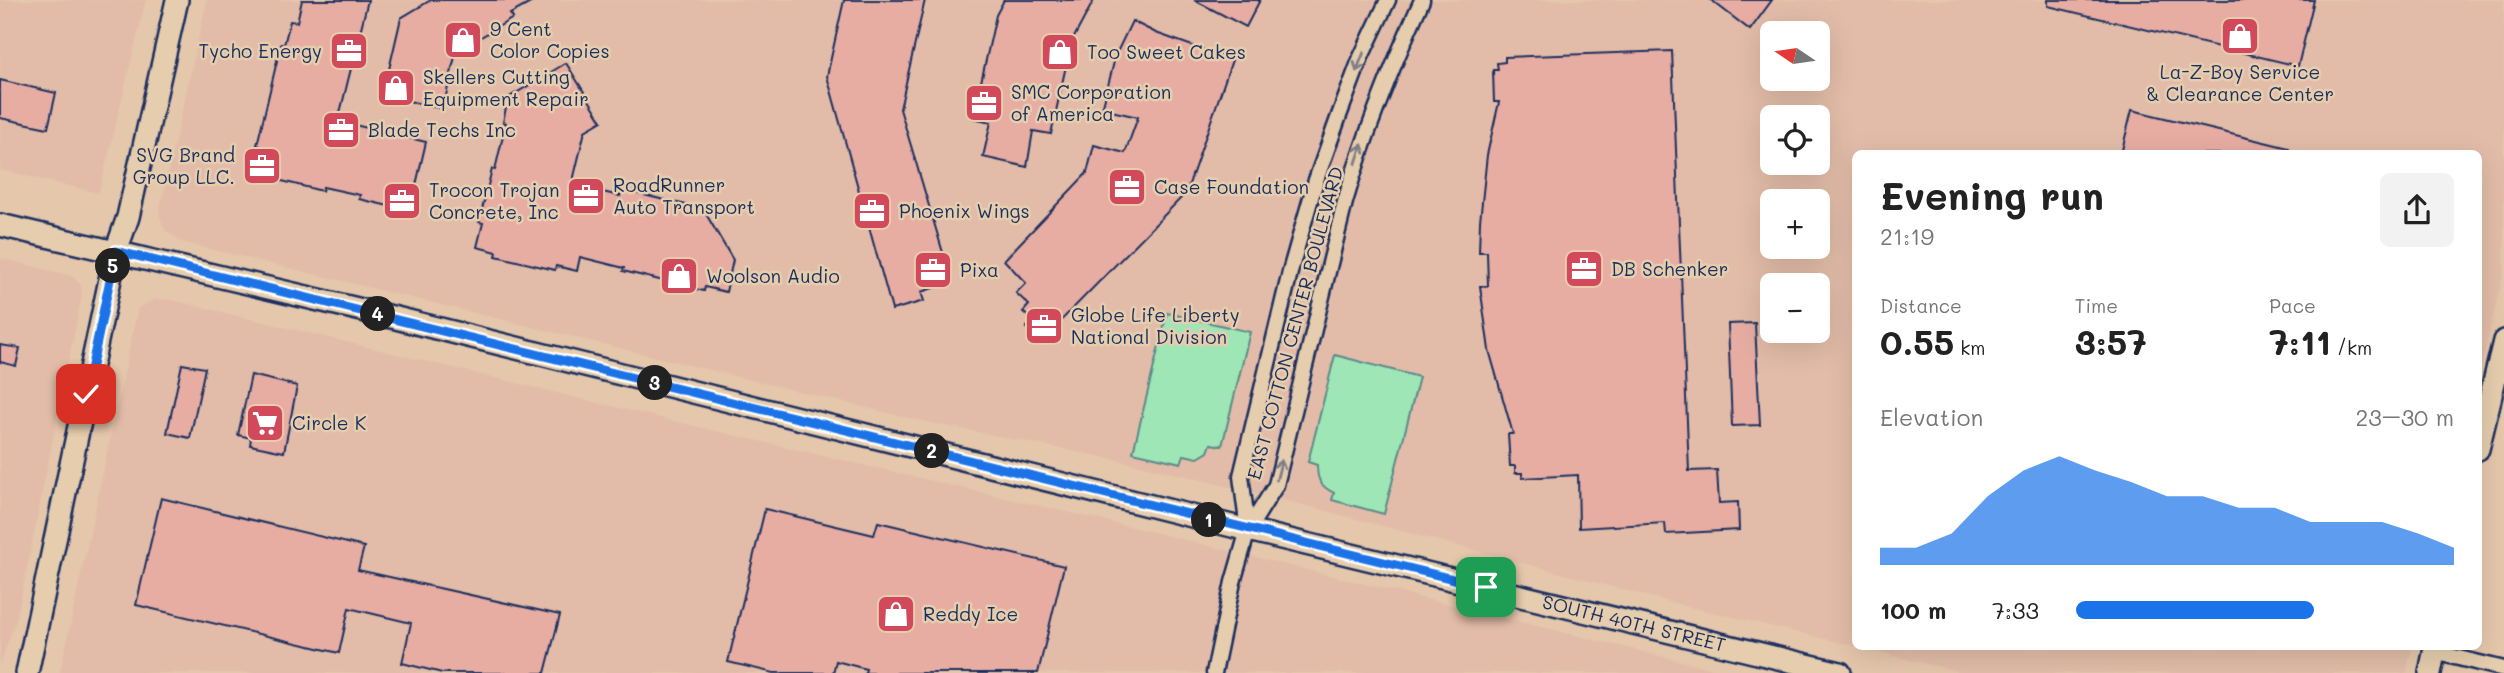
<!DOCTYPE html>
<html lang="en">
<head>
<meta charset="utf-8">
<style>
  body { margin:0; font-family:Mali,sans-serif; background:#f2f2f2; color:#222; height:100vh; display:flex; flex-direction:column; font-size:26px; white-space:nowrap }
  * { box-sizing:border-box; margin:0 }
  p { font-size:23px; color:#767676 }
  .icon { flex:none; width:38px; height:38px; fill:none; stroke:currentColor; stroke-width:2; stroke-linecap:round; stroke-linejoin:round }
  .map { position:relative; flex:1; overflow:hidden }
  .side { position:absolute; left:1852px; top:150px; width:630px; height:500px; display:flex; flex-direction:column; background:#fff; border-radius:10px; box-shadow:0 7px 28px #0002 }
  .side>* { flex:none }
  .needle { width:46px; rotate:283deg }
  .fabs { position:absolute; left:1760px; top:21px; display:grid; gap:14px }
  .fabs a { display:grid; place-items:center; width:70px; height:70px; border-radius:10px; background:#fff; box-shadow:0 7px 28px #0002; font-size:35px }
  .pin { position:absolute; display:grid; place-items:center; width:60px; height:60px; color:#fff; margin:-30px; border-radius:14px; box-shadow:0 4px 10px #0006 }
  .km { position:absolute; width:35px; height:35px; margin:-18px; border-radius:50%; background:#222; color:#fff; font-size:19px; line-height:35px; text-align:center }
  .round { display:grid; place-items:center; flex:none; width:74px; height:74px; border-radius:10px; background:#f2f2f2 }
  .headline { display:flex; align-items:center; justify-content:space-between; height:119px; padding:0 28px }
  h1 { font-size:38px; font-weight:700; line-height:52px }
  .stats { display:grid; grid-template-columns:repeat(3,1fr); gap:10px; height:119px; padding:7px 28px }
  .stats div { display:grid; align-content:center }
  .stats b { font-size:35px; font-weight:700 }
  .stats small { font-size:19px; font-weight:400 }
  .stats p { font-size:19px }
  .chart { height:196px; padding:14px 28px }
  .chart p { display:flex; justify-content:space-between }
  .chart svg { width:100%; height:126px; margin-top:7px; fill:#1a73e8; opacity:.7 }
  ul { padding:0 28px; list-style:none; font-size:23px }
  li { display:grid; grid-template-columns:112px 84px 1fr; align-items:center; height:52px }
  li i { height:18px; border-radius:9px; background:#1a73e8 }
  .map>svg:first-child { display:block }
</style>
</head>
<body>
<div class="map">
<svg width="2504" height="673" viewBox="0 0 2504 673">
  <rect width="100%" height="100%" fill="#e5c7ab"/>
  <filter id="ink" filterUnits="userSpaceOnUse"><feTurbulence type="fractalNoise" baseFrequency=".0143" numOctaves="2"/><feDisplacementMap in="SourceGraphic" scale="14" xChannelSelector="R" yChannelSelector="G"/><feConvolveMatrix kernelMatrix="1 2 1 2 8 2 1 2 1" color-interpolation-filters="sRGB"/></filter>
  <g filter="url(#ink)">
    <g fill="#e2bca8" fill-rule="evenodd">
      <path d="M 0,0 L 146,0 L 99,193 L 0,170 Z"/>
      <path d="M 207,0 L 2504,0 L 2504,271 L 2478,378 L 2478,154 L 1855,154 L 1855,646 L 1673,603 L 1311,507 L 1185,476 L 1118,460 L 917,420 L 181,242 L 164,229 L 159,213 ZM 1773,33 L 1818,33 L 1818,79 L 1773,79 ZM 1773,117 L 1818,117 L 1818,163 L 1773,163 ZM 1773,201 L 1818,201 L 1818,247 L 1773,247 ZM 1773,285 L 1818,285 L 1818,331 L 1773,331 Z"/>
      <path d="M 0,258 L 72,276 L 81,285 L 82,295 L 17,617 L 0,664 Z"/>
      <path d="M 156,299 L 172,300 L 673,421 L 1140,529 L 1730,673 L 60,673 L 138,308 Z"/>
      <path d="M 1860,648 L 2412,648 L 2406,673 L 1964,673 Z"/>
    </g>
    <g fill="#9ee6b5" stroke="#5c8a8a" stroke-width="2">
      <path d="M 1167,313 L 1250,332 L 1222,446 L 1211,444 L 1208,452 L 1198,458 L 1184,455 L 1181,463 L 1133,452 Z"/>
      <path d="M 1335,355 L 1419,377 L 1384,514 L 1332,500 L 1334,493 C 1320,486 1317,480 1317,465 L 1308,462 Z"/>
    </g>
    <g fill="#e7ada3" stroke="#1b2f5e" stroke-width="2">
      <path d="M 302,0 L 368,0 L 338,121 L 426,142 L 410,211 L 359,199 L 360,195 L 323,187 L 322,191 L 254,174 L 260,146 L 257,145 L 281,44 L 284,45 L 290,21 L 297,22 Z"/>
      <path d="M 431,0 L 536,0 L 510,14 L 513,18 L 456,52 L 443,109 L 383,95 L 401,18 Z"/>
      <path d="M 844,0 L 925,0 L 900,109 L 950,276 L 934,280 L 936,287 L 921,292 L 924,301 L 892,310 L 827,76 Z"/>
      <path d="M 1004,0 L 1094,0 L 1071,43 L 1051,134 L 1033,131 L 1027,167 L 983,157 L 991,122 L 973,118 L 996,15 Z"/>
      <path d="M 1194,0 L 1260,0 L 1246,27 Z"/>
      <path d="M 1711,0 L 1772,0 L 1750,30 Z"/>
      <path d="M 2048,0 L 2314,0 L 2298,66 L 2048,6 Z"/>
      <path d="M 1132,21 L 1156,33 L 1232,60 L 1186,193 L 1041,341 L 1026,328 L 1033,321 L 1023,312 L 1029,305 L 1016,293 L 1026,283 L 1004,260 L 1087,173 L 1094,145 L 1125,153 L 1138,117 L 1102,109 L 1116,54 Z"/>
      <path d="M 1672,51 L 1689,471 L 1717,470 L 1719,503 L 1738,502 L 1739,530 L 1666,534 L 1665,523 L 1579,528 L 1578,475 L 1522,478 L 1522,473 L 1515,473 L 1515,466 L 1510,466 L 1508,434 L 1513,434 L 1489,350 L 1480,286 L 1488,286 L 1487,252 L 1479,252 L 1480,221 L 1487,155 L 1499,102 L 1494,102 L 1493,70 L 1498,70 L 1497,63 L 1505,62 L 1505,57 Z"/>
      <path d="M 566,63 L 602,121 L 585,131 L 572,185 L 620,196 L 622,190 L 703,209 L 733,260 L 726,292 L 705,287 L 704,291 L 623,271 L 624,268 L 580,257 L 577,271 L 556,266 L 555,270 L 496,256 L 497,252 L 477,247 L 483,223 L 479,222 L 492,169 L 495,170 L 506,123 L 503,122 L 508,98 Z"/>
      <path d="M 0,80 L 56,93 L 48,128 L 0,118 Z"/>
      <path d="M 2132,110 L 2289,148 L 2288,154 L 2121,154 Z"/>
      <path d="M 1755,323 L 1760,425 L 1732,426 L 1728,324 Z"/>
      <path d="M 0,345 L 20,348 L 16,366 L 0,362 Z"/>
      <path d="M 182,364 L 205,368 L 190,438 L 167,433 Z"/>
      <path d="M 251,375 L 297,386 L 284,452 L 250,445 L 251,438 L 238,435 Z"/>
      <path d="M 161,498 L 364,547 L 358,570 L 560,615 L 545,673 L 442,673 L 402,663 L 411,623 L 349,608 L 339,653 L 136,605 Z"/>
      <path d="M 765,509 L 874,535 L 878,522 L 1064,566 L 1038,673 L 865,673 L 866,669 L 836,661 L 833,673 L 774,673 L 728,662 Z"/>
    </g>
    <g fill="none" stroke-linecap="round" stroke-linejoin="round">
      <g stroke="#1b2f5e" stroke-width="19">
        <g id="street">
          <path d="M 1248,530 L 1241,476 L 1291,268 L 1316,180 L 1340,113 L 1361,57 L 1388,0"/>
          <path d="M 2434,652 L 2504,669"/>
          <path d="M 1214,673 L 1233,582 L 1248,530 L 1276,485 L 1345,202 C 1365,132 1392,66 1422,0"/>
        </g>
      </g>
      <g stroke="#1b2f5e" stroke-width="26">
        <g id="secondary">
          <path id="s1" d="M 0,225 L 396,318 L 1248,530 L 1840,673"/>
          <path d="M 2478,449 L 2504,341"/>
          <path d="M 27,673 L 116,251 L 128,217 L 177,0"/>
          <path d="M 2430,673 L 2435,648"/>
        </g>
      </g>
      <use href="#street" stroke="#e5cdad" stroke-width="14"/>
      <use href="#secondary" stroke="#e5cdad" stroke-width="21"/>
    </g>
    <defs><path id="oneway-shaft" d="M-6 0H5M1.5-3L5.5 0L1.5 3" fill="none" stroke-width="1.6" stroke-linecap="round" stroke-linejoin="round" transform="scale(1.75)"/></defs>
    <g stroke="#807e86">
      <use href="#oneway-shaft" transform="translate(1360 62) rotate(112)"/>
      <use href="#oneway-shaft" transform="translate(1359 154) rotate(-72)"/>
      <use href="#oneway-shaft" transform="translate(1279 470) rotate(-76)"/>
    </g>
  </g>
  <g fill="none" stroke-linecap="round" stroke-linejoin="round" filter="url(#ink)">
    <g stroke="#fff" stroke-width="14">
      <path id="route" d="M 86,394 L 116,251 L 1486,587"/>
    </g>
    <use href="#route" stroke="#1a73e8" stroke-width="9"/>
  </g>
  <defs>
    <g id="shop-square" transform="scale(2.0125)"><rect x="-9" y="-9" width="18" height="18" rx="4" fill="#d1495b" stroke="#e5cdad"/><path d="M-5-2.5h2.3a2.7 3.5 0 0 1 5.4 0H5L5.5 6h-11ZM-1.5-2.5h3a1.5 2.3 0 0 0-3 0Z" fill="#fff"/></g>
    <g id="office-square" transform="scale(2.0125)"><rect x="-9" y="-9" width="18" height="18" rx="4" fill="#d1495b" stroke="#e5cdad"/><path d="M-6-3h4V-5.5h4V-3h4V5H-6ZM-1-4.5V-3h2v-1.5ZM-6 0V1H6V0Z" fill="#fff"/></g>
    <g id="supermarket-square" transform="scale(2.0125)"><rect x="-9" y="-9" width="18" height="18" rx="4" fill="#d1495b" stroke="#e5cdad"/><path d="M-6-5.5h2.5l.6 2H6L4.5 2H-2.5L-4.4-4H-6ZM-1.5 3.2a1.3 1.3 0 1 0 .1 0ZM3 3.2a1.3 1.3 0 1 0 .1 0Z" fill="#fff"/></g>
  </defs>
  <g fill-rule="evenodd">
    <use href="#shop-square" x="2240" y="36"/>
    <use href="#shop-square" x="463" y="40"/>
    <use href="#office-square" x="349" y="51"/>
    <use href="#shop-square" x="1060" y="52"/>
    <use href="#shop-square" x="396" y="88"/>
    <use href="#office-square" x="984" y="103"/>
    <use href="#office-square" x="341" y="130"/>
    <use href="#office-square" x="262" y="166"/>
    <use href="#office-square" x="1127" y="187"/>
    <use href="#office-square" x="586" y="196"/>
    <use href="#office-square" x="402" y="201"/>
    <use href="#office-square" x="872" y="211"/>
    <use href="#office-square" x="1584" y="269"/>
    <use href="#office-square" x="933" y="270"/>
    <use href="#shop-square" x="679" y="276"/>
    <use href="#office-square" x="1044" y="326"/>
    <use href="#supermarket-square" x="265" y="423"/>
    <use href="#shop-square" x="896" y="614"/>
  </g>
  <g text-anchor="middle" stroke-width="5" stroke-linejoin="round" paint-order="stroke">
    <g font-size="19" fill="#1b2f5e" stroke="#e5cdad" text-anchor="start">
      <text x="490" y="36">9 Cent<tspan x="490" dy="22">Color Copies</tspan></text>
      <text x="322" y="58" text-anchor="end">Tycho Energy</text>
      <text x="1087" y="59">Too Sweet Cakes</text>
      <text x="2240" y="79" text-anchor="middle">La-Z-Boy Service<tspan x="2240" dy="22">&amp; Clearance Center</tspan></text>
      <text x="423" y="84">Skellers Cutting<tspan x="423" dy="22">Equipment Repair</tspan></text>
      <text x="1011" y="99">SMC Corporation<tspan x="1011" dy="22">of America</tspan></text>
      <text x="368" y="137">Blade Techs Inc</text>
      <text x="235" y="162" text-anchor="end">SVG Brand<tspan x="235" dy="22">Group LLC.</tspan></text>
      <text x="613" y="192">RoadRunner<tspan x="613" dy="22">Auto Transport</tspan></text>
      <text x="1154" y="194">Case Foundation</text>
      <text x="429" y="197">Trocon Trojan<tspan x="429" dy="22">Concrete, Inc</tspan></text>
      <text x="899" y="218">Phoenix Wings</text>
      <text x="1611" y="276">DB Schenker</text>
      <text x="960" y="277">Pixa</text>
      <text x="706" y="283">Woolson Audio</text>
      <text x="1071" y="322">Globe Life Liberty<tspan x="1071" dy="22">National Division</tspan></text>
      <text x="292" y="430">Circle K</text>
      <text x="923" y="621">Reddy Ice</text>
    </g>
    <g font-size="19" fill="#1b2f5e" stroke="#e5cdad">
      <text transform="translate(1295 323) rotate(-75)" y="7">EAST COTTON CENTER BOULEVARD</text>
      <text dy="7" stroke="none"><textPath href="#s1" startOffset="1682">SOUTH 40TH STREET</textPath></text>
    </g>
  </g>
</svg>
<div class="fabs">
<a><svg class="needle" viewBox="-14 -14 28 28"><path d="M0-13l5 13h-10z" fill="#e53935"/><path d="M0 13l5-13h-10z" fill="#767676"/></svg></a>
<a><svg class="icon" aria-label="locate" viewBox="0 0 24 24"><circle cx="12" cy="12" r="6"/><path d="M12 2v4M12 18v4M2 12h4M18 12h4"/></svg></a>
<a>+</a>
<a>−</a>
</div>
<div class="pin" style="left:1486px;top:587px;background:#1e9e55"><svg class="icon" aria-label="arrive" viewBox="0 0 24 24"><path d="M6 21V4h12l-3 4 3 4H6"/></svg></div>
<div class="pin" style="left:86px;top:394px;background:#d93025"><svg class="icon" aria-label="check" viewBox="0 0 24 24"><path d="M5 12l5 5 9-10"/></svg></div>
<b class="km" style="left:1209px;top:520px">1</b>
<b class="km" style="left:932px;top:451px">2</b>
<b class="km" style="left:655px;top:383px">3</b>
<b class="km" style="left:378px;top:314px">4</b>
<b class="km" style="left:113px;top:266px">5</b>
<section class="side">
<div class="headline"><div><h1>Evening run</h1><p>21:19</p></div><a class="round"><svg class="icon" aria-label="share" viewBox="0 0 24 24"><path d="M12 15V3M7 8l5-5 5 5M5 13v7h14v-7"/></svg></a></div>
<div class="stats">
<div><p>Distance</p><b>0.55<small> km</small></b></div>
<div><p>Time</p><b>3:57</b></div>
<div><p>Pace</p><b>7:11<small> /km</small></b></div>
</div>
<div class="chart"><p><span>Elevation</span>23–30 m</p>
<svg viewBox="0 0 160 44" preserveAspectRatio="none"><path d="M0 44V38L10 38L20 33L30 20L40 11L50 6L60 11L70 15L80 20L90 20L100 24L110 24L120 29L130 29L140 29L150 33L160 38V44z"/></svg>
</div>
<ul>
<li><b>100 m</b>7:33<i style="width:63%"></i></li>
</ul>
</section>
</div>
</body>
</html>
